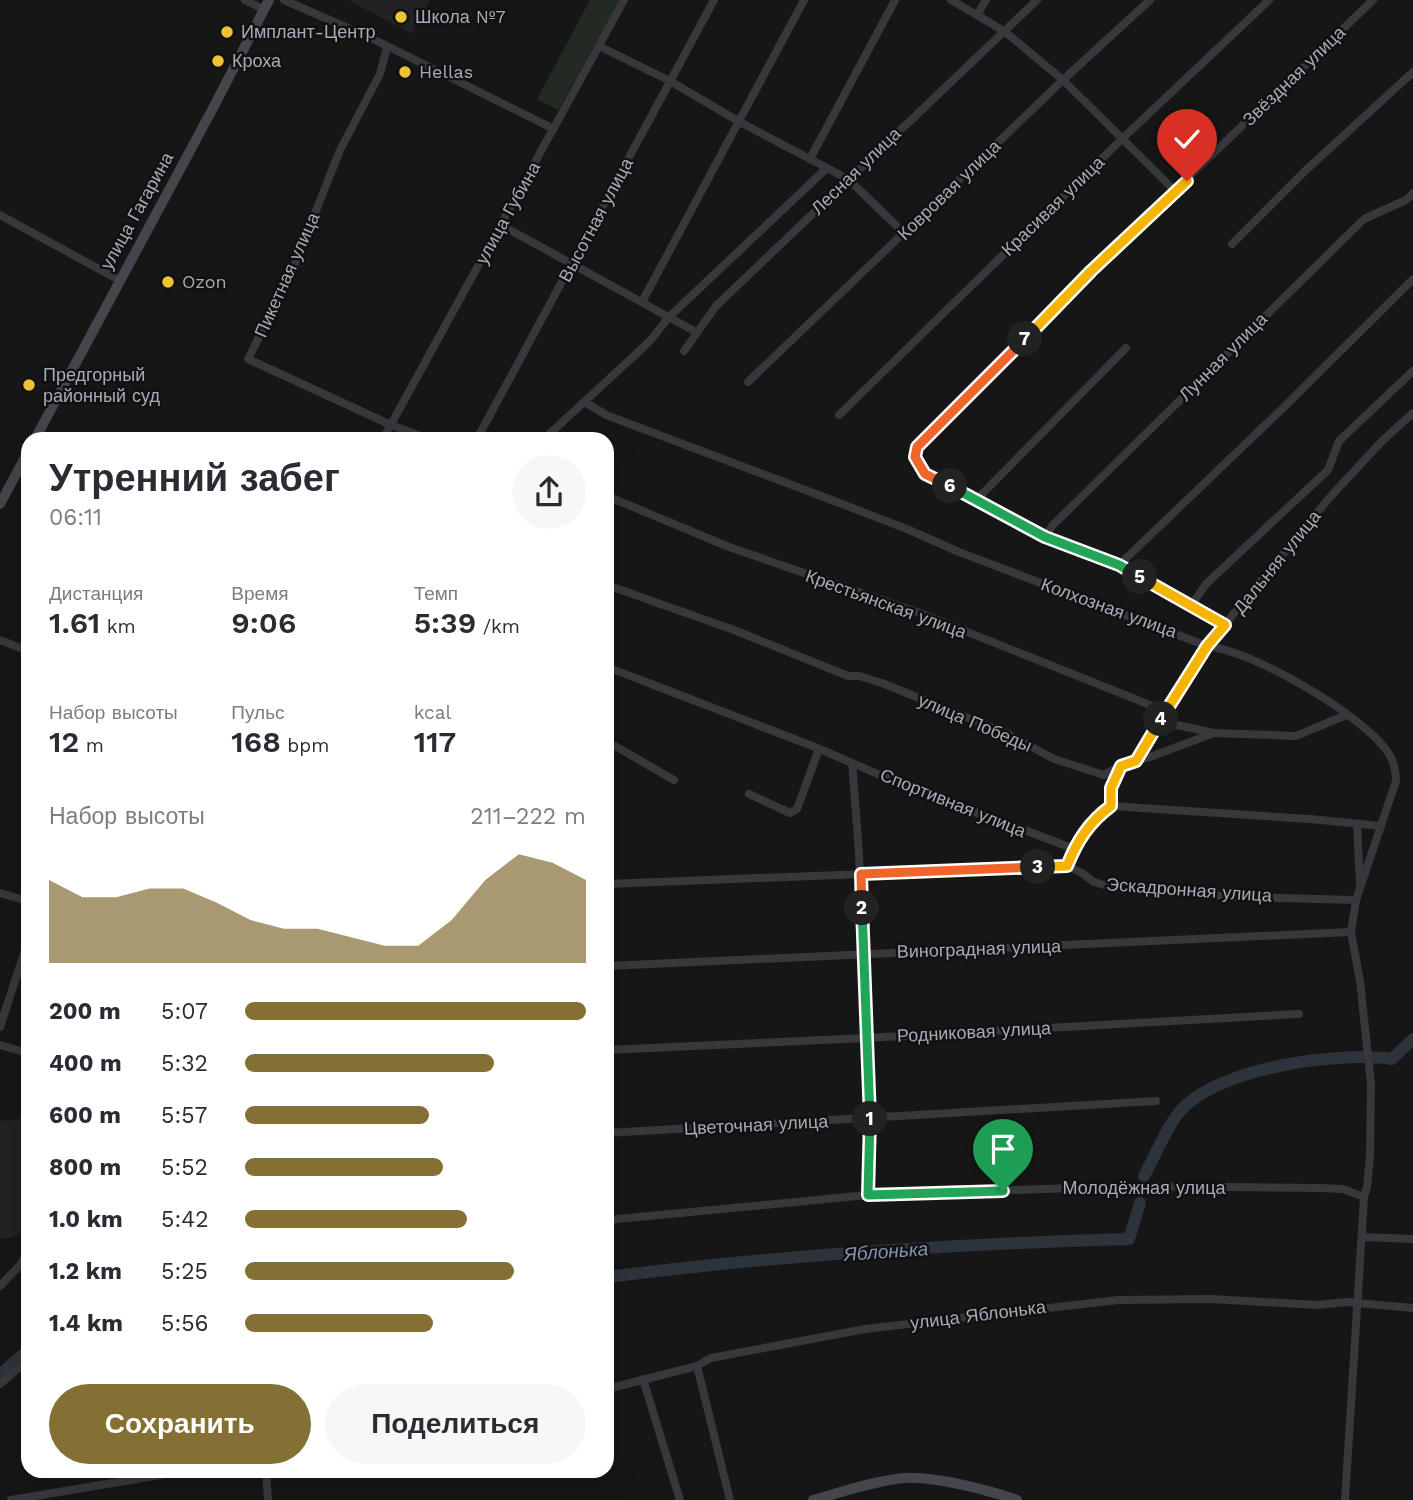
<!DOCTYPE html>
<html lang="ru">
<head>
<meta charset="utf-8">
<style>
  body { margin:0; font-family:"Work Sans",sans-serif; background:#f7f7f7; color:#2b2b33; height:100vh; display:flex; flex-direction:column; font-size:26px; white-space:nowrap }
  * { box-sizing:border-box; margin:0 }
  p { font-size:23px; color:#7c7c81 }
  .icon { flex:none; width:38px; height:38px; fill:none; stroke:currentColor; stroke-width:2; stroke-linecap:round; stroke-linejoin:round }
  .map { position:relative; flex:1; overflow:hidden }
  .sheet { position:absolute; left:21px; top:432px; width:593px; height:1046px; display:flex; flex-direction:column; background:#fff; border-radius:21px; box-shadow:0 7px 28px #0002 }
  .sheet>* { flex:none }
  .pin { position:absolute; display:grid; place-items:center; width:60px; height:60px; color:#fff; margin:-72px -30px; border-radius:50% 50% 50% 0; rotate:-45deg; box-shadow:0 0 7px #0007 }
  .pin .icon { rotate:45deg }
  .km { position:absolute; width:35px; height:35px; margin:-18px; border-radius:50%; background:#222; color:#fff; font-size:19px; line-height:35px; text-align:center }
  .round { display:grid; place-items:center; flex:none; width:74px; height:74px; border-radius:37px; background:#f7f7f7 }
  .overview { display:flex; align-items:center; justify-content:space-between; height:119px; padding:0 28px }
  h1 { font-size:38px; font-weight:600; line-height:52px }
  .figures { display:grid; grid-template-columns:repeat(3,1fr); gap:10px; height:119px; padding:7px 28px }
  .figures div { display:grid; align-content:center }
  .figures b { font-size:30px; font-weight:600 }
  .figures small { font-size:19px; font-weight:400 }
  .figures p { font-size:19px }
  .chart { height:196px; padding:14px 28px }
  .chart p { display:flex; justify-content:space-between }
  .chart svg { width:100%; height:126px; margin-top:7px; fill:#846f34; opacity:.7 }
  .button { display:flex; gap:14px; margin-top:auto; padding:14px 28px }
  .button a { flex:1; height:80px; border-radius:42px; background:#846f34; color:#fff; font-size:28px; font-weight:600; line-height:80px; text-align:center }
  .button a+a { background:#f7f7f7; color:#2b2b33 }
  ul { padding:0 28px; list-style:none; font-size:23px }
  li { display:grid; grid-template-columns:112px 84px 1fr; align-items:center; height:52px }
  li i { height:18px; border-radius:9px; background:#846f34 }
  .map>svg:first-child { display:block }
</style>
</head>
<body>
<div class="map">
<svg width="1413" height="1500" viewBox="0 0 1413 1500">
  <rect width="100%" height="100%" fill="#161617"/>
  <g fill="#222224">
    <path d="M 348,0 L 430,0 L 412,34 Z"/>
    <path d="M 28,1118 L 28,1228 L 11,1238 L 0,1238 L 0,1121 Z"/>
  </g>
  <path fill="#222a23" d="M 590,0 L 620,0 L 558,110 L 537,99 Z"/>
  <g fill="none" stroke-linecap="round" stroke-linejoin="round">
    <g stroke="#2c333b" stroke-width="12">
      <path d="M 1144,1176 C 1154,1158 1168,1124 1181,1110 C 1219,1068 1337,1051 1392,1059 L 1413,1039"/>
      <path d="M 607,1277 C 780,1255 954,1244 1129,1239 L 1140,1203"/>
      <path d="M 0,1375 L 28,1350"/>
    </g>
    <g stroke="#37373c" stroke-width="8">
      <path d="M 245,0 L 265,10"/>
      <path d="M 284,0 L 373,39 L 554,129"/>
      <path d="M 951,0 L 1004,31 L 1063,80 L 1175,191"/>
      <path d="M 977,15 L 986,0"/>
      <path d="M 599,46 L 670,81 L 738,121 L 848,179 L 904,233"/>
      <path d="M 387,47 L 380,74 L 340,150 L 293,269 L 248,359 L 391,425 L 429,439"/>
      <path d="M 810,159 L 895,0"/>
      <path d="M 0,215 L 119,280"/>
      <path d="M 501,225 L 696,332"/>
      <path d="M 1232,244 L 1305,171 L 1413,72"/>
      <path d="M 642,302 L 804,0"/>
      <path d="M 684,351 L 716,306 L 1037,0"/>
      <path d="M 748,382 L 1063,80 L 1150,0"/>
      <path d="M 585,402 L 606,415 L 816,494 L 907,529 L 959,552 L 1207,646 C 1253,651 1360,713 1387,751 C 1393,759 1396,771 1396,781 L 1356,900 L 1351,932 L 1360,981 L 1371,1084 L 1370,1156 L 1367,1187 L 1364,1197"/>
      <path d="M 839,415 L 1122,139 L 1269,0"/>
      <path d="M 383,439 L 624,0"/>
      <path d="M 477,439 L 714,0"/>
      <path d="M 544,439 L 649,342 L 669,317 L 827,168"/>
      <path d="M 607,496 L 729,547 L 920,613 L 1165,711"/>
      <path d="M 977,499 L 1126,348"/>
      <path d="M 1045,537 L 1052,526 L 1364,219 L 1406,200 L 1413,193"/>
      <path d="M 1119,565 L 1283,408 L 1413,279"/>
      <path d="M 607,585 L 734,630 L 848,676 L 859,676 L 882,683 L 1010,735 L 1054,759 L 1104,775 L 1125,763 L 1150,757 L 1214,733 L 1296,736 L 1346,715"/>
      <path d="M 1191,606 L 1206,584 L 1328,470 L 1339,441 L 1413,371"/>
      <path d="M 1225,625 L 1119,565 L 1045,537 L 977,499 L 925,474 L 915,457 L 917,447 L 1091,271 L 1373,0"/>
      <path d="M 0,640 L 28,651"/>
      <path d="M 607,667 L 815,747 L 954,807 L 982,814 L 1069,847 L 1075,845 L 1095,818 L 1111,806 L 1310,819 L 1381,826"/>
      <path d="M 1159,721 L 1214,733"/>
      <path d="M 607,746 L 615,746 L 674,780"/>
      <path d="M 1136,761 L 1207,646 L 1331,496 L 1382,441 L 1413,413"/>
      <path d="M 852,763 C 864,906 872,1051 868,1195"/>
      <path d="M 749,794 L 790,813 L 797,809 L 819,749"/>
      <path d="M 1111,806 L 1111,788 L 1121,766"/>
      <path d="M 1357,824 L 1360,884"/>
      <path d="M 1067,866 L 1075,845"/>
      <path d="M 607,884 L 1067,866 L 1082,873 L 1094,882 L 1115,888 L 1237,897 L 1356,900"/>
      <path d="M 0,893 L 28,901"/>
      <path d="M 607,966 L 1351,932"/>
      <path d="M 0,1027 L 28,941"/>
      <path d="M 0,1045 L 28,1053"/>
      <path d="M 607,1050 L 867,1038 L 1299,1014"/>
      <path d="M 607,1133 L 1156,1101"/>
      <path d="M 607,1220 L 868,1195 L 1130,1186 L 1320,1188 L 1343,1189 L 1364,1197 L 1345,1500"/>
      <path d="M 1362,1237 L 1413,1239"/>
      <path d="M 0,1286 L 21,1264 L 28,1251"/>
      <path d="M 697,1366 L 730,1500"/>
      <path d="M 643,1379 L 680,1500"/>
      <path d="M 0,1384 L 28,1360"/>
      <path d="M 607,1389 L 697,1366 L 711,1358 L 865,1329 L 1118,1300 L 1211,1299 L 1317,1305 L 1346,1302 L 1413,1308"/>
      <path d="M 266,1472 L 268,1500"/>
      <path d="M 11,1500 L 178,1472"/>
    </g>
    <g stroke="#45464c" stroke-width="10">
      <path d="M 35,439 L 212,110 L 269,0"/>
      <path d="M 0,504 L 28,452"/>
      <path d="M 813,1500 C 842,1492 874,1481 904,1478 C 935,1476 988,1490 1017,1500"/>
    </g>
  </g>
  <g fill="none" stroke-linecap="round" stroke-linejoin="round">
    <g stroke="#fff" stroke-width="14">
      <path id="split-1" d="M 870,1119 L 868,1195 L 1003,1191"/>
    </g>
    <g stroke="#fff" stroke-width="14">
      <path id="split-2" d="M 862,908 L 870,1119"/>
    </g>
    <g stroke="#fff" stroke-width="14">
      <path id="split-3" d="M 862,908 L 861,874 L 1038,867"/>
    </g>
    <g stroke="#fff" stroke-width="14">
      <path id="split-4" d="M 1038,867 L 1067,866 C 1077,841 1089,822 1111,806 L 1111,788 L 1121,766 L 1136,761 L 1161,719"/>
    </g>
    <g stroke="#fff" stroke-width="14">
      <path id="split-5" d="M 1140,577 L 1225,625 L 1207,646 L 1161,719"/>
    </g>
    <g stroke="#fff" stroke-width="14">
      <path id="split-6" d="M 950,486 L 1045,537 L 1119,565 L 1140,577"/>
    </g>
    <g stroke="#fff" stroke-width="14">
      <path id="split-7" d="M 950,486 L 925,474 L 915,457 L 917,447 L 1025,339"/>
    </g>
    <g stroke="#fff" stroke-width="14">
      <path id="split-8" d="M 1025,339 L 1091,271 L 1187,181"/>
    </g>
    <use href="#split-1" stroke="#22a559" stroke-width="9"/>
    <use href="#split-2" stroke="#22a559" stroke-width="9"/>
    <use href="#split-3" stroke="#f0652b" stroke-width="9"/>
    <use href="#split-4" stroke="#f5b400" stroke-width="9"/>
    <use href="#split-5" stroke="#f5b400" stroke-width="9"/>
    <use href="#split-6" stroke="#22a559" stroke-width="9"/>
    <use href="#split-7" stroke="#f0652b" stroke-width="9"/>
    <use href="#split-8" stroke="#f5b400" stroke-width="9"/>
  </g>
  <g fill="#f0c335" stroke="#111112" stroke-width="2.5">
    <circle cx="401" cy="17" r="7"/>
    <circle cx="227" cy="32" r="7"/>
    <circle cx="218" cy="61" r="7"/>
    <circle cx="405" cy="72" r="7"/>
    <circle cx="168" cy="282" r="7"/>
    <circle cx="29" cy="385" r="7"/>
  </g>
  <g text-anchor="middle" stroke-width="5" stroke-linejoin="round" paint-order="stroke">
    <g font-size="18" fill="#a8abb7" stroke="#111112" text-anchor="start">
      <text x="415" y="23">Школа №7</text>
      <text x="241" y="38">Имплант-Центр</text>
      <text x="232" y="67">Кроха</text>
      <text x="419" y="78">Hellas</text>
      <text x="182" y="288">Ozon</text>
      <text x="43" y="381">Предгорный<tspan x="43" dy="21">районный суд</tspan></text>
    </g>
    <g font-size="18" fill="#a8abb7" stroke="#111112">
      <text transform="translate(1294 76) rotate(-44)" y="6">Звёздная улица</text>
      <text transform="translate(856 171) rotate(-44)" y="6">Лесная улица</text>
      <text transform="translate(949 190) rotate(-44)" y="6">Ковровая улица</text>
      <text transform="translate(1053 206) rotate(-44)" y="6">Красивая улица</text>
      <text transform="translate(137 211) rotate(-61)" y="6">улица Гагарина</text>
      <text transform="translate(508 213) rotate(-61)" y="6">улица Губина</text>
      <text transform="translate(596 220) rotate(-62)" y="6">Высотная улица</text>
      <text transform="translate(287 275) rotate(-66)" y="6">Пикетная улица</text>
      <text transform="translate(1223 357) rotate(-45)" y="6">Лунная улица</text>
      <text transform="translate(1277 562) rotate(-51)" y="6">Дальняя улица</text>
      <text transform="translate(886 604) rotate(20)" y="6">Крестьянская улица</text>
      <text transform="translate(1109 608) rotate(20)" y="6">Колхозная улица</text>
      <text transform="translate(975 723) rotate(23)" y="6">улица Победы</text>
      <text transform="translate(953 803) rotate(22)" y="6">Спортивная улица</text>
      <text transform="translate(1189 890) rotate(4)" y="6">Эскадронная улица</text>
      <text transform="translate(979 949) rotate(-2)" y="6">Виноградная улица</text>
      <text transform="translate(974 1032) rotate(-3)" y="6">Родниковая улица</text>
      <text transform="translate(756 1125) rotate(-3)" y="6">Цветочная улица</text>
      <text x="1144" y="1194">Молодёжная улица</text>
      <text transform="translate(978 1315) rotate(-7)" y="6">улица Яблонька</text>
    </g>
    <g font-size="19" font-style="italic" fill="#7f95b2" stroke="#111112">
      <text transform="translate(886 1251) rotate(-4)" y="7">Яблонька</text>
    </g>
  </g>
</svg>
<div class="pin" style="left:1003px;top:1191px;background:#1e9e55"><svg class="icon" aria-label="arrive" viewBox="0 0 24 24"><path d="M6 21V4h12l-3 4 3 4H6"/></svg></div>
<div class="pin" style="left:1187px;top:181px;background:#d93025"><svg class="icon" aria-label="check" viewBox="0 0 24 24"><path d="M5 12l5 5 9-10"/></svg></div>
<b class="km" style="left:870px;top:1119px">1</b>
<b class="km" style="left:862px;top:908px">2</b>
<b class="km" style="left:1038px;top:867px">3</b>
<b class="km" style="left:1161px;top:719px">4</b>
<b class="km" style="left:1140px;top:577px">5</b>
<b class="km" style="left:950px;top:486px">6</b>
<b class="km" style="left:1025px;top:339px">7</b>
<section class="sheet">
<div class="overview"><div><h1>Утренний забег</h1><p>06:11</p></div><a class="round"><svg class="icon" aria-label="share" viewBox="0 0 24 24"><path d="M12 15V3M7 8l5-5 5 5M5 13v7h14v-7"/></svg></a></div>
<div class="figures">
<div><p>Дистанция</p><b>1.61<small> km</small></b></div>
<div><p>Время</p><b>9:06</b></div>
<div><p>Темп</p><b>5:39<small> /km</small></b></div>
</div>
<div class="figures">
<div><p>Набор высоты</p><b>12<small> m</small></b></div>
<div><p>Пульс</p><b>168<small> bpm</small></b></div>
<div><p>kcal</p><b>117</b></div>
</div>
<div class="chart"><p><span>Набор высоты</span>211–222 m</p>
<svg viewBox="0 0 160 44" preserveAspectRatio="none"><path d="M0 44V15L10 21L20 21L30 18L40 18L50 23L60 29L70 32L80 32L90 35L100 38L110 38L120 29L130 15L140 6L150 9L160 15V44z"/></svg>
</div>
<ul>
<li><b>200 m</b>5:07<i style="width:100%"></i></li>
<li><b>400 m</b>5:32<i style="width:73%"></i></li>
<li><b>600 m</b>5:57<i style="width:54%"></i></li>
<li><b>800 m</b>5:52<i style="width:58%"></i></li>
<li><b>1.0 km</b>5:42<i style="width:65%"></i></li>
<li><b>1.2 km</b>5:25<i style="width:79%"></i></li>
<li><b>1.4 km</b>5:56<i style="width:55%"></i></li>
</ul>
<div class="button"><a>Сохранить</a><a>Поделиться</a></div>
</section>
</div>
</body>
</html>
